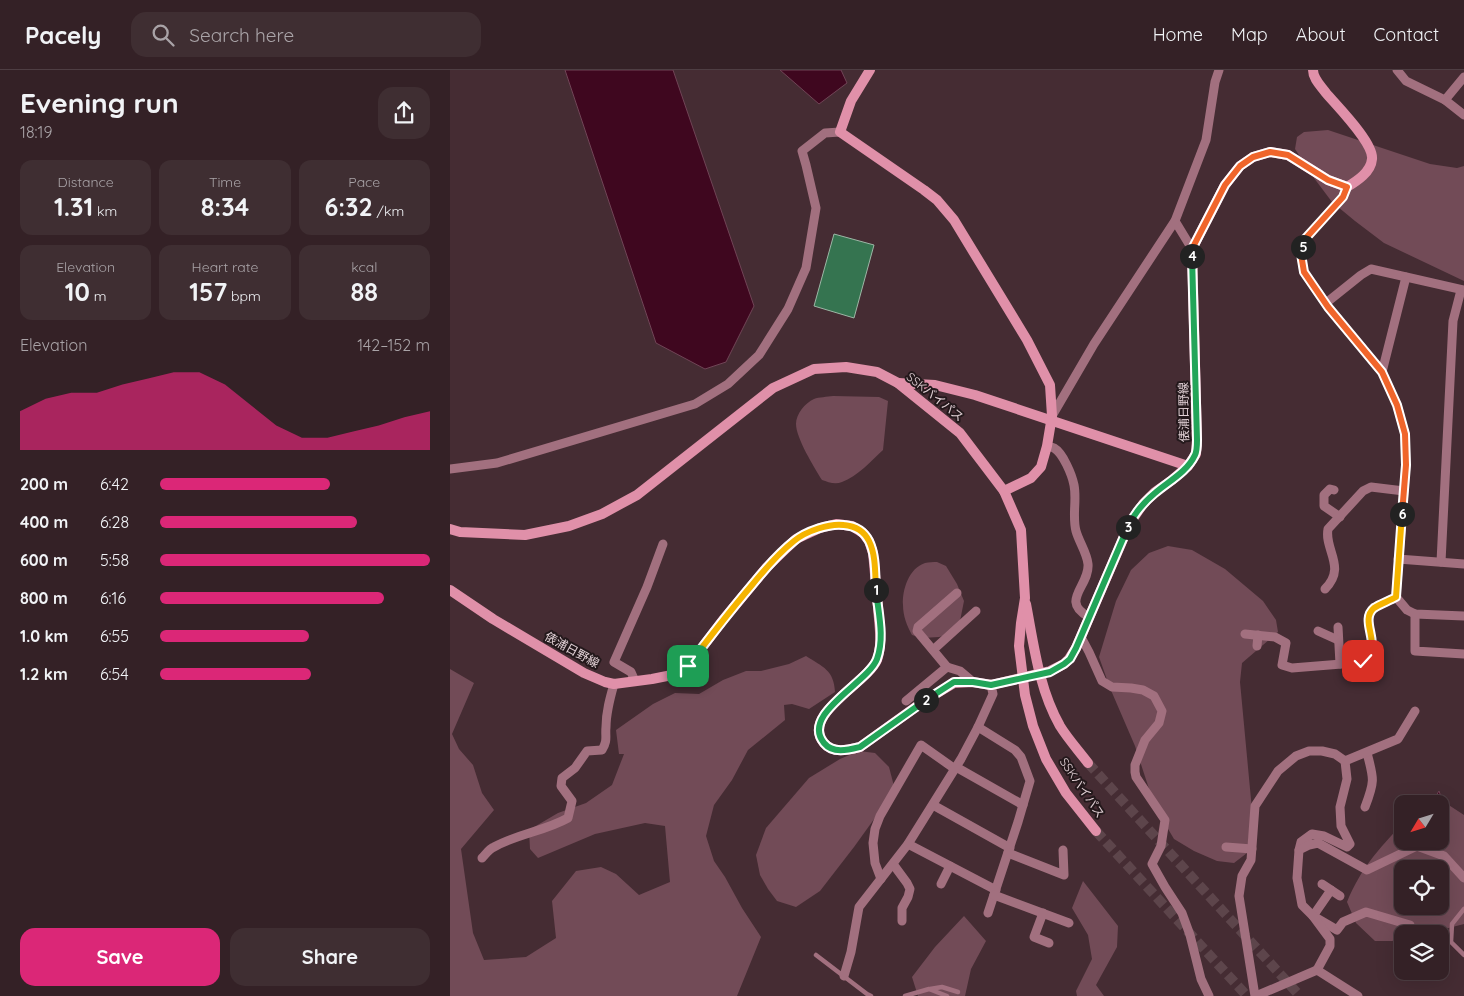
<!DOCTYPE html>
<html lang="en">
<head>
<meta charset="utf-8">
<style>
  body { margin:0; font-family:Quicksand,"Noto Sans JP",sans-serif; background:#3f2e32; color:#f1f3f6; height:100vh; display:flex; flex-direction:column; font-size:19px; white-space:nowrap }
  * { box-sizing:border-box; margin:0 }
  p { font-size:16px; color:#a9a3a7 }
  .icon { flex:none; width:28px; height:28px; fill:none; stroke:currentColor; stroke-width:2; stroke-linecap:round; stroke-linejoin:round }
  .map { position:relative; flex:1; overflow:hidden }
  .details { display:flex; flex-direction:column; background:#342126; width:450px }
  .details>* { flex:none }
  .needle { width:32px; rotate:232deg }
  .tools { position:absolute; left:944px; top:725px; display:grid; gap:10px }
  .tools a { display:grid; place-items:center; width:55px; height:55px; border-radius:10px; background:#342126; box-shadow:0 5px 20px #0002,0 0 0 1px #4e3e43; font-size:25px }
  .pin { position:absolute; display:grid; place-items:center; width:42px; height:42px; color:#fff; margin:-21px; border-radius:10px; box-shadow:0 2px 8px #0006 }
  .km { position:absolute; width:25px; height:25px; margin:-12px; border-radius:50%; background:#222; color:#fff; font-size:14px; line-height:25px; text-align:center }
  .round { display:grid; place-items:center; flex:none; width:52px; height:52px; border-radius:15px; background:#3f2e32 }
  .head { display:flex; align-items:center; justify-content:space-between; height:85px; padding:0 20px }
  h1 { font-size:28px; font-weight:700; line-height:38px }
  .metrics { display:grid; grid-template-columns:repeat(3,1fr); gap:8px; height:85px; padding:5px 20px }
  .metrics div { display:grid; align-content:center; border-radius:12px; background:#3f2e32; text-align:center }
  .metrics b { font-size:25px; font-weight:700 }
  .metrics small { font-size:14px; font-weight:400 }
  .metrics p { font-size:14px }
  .chart { height:140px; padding:10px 20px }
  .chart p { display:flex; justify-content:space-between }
  .chart svg { width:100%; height:90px; margin-top:5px; fill:#db2777; opacity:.7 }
  .primary-button { display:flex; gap:10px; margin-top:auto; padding:10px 20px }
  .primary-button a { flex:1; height:58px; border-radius:15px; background:#db2777; color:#fff; font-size:20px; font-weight:700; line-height:58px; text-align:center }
  .primary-button a+a { background:#3f2e32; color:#f1f3f6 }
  ul { padding:0 20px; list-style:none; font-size:16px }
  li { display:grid; grid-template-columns:80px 60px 1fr; align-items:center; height:38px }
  li i { height:12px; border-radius:6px; background:#db2777 }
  header { display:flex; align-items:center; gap:30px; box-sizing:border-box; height:70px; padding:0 25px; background:#342126; border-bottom:1px solid #4e3e43 }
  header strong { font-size:24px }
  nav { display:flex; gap:28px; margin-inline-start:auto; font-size:18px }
  .search { width:350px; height:45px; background:#3f2e32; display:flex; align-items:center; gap:12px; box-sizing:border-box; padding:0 18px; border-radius:15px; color:#a9a3a7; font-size:19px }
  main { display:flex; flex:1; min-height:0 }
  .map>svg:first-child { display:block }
</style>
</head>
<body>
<header>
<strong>Pacely</strong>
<div class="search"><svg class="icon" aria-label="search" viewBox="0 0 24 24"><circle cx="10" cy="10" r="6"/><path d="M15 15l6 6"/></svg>Search here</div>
<nav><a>Home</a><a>Map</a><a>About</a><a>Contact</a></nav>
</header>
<main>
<section class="details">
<div class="head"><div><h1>Evening run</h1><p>18:19</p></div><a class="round"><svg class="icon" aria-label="share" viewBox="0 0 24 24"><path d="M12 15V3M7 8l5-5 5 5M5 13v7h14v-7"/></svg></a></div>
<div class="metrics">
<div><p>Distance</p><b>1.31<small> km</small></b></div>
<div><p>Time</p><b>8:34</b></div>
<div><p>Pace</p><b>6:32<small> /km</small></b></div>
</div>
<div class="metrics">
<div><p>Elevation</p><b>10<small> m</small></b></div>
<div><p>Heart rate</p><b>157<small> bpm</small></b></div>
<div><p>kcal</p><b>88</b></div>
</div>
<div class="chart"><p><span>Elevation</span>142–152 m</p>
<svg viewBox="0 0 160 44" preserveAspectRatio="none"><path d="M0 44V25L10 19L20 16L30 16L40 12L50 9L60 6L70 6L80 12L90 22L100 32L110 38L120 38L130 35L140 32L150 28L160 25V44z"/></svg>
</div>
<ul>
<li><b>200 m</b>6:42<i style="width:63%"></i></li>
<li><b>400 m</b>6:28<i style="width:73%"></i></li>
<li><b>600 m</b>5:58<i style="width:100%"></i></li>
<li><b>800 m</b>6:16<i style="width:83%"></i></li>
<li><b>1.0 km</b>6:55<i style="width:55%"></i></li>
<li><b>1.2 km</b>6:54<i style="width:56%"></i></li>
</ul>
<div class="primary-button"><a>Save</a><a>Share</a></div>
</section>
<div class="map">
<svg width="1014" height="926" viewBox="0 0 1014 926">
  <rect width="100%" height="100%" fill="#452c33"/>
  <g fill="#724b57" fill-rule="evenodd">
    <path d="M 878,60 L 980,94 L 1007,98 L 1014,96 L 1014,211 L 934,173 L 905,151 L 882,132 L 864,108 L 845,79 L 847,67 L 854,62 Z"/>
    <path d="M 383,326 L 429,327 L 438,331 L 433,380 C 422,390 407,407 392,412 C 385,415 378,412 372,410 C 364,397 346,368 346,354 C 346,344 355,333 364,329 C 369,327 377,327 383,326 Z"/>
    <path d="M 718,476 L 742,480 L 775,499 L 813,531 L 826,550 L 828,562 L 792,593 L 790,612 L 802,740 L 797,783 L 784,793 L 767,791 L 744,781 L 724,769 L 705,737 L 685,676 L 660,618 L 649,587 L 666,531 L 681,500 L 699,483 Z"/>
    <path d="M 487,492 L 496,496 L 507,514 L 514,531 L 510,551 L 500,564 L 489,567 L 472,568 L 462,565 C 457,556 453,546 453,535 C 452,520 459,498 475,493 C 479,492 483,492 487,492 Z"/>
    <path d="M 356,586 C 373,597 384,600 385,622 L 359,639 L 342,634 L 334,635 L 335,650 L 298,680 L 282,710 L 264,735 L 256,766 L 264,791 L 275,807 L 292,838 L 311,867 L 287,926 L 0,926 L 0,599 L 24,613 L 2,664 L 9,679 L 23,695 L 32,723 L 44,740 L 11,779 L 23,863 L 34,890 L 76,887 L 106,868 L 102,831 L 126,801 L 151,797 L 166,804 L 189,825 L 220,812 L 215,756 L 195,753 L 145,764 L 88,788 L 80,779 L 79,760 L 108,743 L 136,733 L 162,715 L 174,684 L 169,684 L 166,660 L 203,634 L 225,623 L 249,624 L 273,610 L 296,601 L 311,601 L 339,594 Z"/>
    <path d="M 409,681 L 425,683 L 439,697 L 445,720 L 404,777 L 370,821 L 346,837 L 327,831 L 318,819 L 310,805 L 306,785 L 316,758 L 359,708 L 390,689 Z"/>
    <path d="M 991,730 L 1014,745 L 1014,854 L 975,864 L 952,864 L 952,869 L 942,871 L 925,871 L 906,853 L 897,832 C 911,798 928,780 952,754 L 952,771 L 990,771 L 990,734 L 976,734 ZM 952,799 L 990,799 L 990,836 L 952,836 Z"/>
    <path d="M 633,811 L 668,856 L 667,877 L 646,915 L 654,926 L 627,926 L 626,921 L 642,889 L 638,865 L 622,838 Z"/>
    <path d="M 514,846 L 536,871 L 521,899 L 515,926 L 468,926 L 462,907 L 485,877 Z"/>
  </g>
  <g fill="#3f071f" stroke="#704456">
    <path d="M 115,0 L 223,0 L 304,236 L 276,292 L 255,299 L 206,273 Z"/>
    <path d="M 330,0 L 391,0 L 397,13 L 369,34 Z"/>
    <path d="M 989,721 L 998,747 L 992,779 L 981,771 L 990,771 L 990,734 L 981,734 Z"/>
  </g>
  <path fill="#357450" stroke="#9db7a6" d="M 384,164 L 424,175 L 404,248 L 364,236 Z"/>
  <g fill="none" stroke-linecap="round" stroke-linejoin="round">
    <g stroke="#5d454b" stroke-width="10" stroke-dasharray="10 5" stroke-linecap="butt">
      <path d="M 638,693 L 850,926"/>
      <path d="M 646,761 L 797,926"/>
    </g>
    <g stroke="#a2707f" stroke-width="4.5">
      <path d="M 1014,839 L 1002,854 L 1001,872 L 1014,885"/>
      <path d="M 366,885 L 417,924 L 421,926"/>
      <path d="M 480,919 L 492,917 L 508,922"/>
      <path d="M 455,926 L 479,919 L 497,926"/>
    </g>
    <g stroke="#a2707f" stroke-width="9">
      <path d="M 947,0 L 956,11 L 995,30 L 1014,7"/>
      <path d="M 995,30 L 1014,45"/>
      <path d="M 897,117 L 893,127 L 855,169 L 851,184 L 854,202 L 878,237 L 932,302 L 947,335 L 955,364 L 956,395 L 946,527 L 957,540 L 965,544 L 1014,546"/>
      <path d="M 725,151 L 742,179"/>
      <path d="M 876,233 L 911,205 L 921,199 L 1014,220"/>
      <path d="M 932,302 L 956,207"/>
      <path d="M 602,346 L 644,274 L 725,151 L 756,70 L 765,12 L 769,0"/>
      <path d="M 597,376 C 599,377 602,377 604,378 C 613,383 622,405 624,415 C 627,430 622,446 626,461 C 629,472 637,483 638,494 C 640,516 609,531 639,547"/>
      <path d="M 0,399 L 47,393 L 245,334 L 278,314 L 309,285 L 338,239 L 356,198 L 366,138 L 356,95 L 352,81 L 375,63 L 390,62"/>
      <path d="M 884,420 L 880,419 L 874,425 L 874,436 L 890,447"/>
      <path d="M 948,489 L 1014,494"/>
      <path d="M 991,492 L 1003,251 L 1011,220"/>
      <path d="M 875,519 C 897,497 874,480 878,459 L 913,421 L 921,417 L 954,421"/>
      <path d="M 965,544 L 965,581 L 1014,584"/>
      <path d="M 888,557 L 890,594"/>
      <path d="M 868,561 L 888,570"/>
      <path d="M 795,564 L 825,567 L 836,573 L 832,595 L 842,598 L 904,593 L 913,591 C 915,588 919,584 921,581 C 926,567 911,549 924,538 C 930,534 939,531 946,527"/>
      <path d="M 631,567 L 639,582 L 652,611 L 662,617 L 681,618 L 693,620 L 704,626 L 712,641 L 709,653 L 695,670 L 685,695 L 685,702 L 686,707 L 715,750 L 711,776 L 702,794 L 715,817 L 732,843 L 740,865 L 751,909 L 759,926"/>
      <path d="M 807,576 L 808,565"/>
      <path d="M 483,580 L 526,541"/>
      <path d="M 497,597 L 510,601 L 523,612"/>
      <path d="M 185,611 L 181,602 L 164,592 L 197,517 L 213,474"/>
      <path d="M 456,631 L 497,597 L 467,561 L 468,557 L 507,523"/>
      <path d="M 528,657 L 565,680 L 571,687 L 580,711 L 568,752 L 538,843"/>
      <path d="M 506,697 L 573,735"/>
      <path d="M 483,735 L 560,778"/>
      <path d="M 915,737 C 925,711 924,709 917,683"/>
      <path d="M 458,774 L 546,820"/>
      <path d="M 776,777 L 802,779"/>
      <path d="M 849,780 L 851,772 L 862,764 L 874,766 L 897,777 L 900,774 L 891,756 L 890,737 L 897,709 L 895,691"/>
      <path d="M 558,783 L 614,805 L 613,780"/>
      <path d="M 32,788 C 36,784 39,779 44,777 C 67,764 95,761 118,748 L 122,731 L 111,716 L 112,708 L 125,698 L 137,681 L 152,680 C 158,670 155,667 156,657 C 156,642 160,628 164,614"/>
      <path d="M 443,794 L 457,813 L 460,819 L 458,827 L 452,838 L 452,851"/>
      <path d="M 431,809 L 425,793 L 423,773 L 425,759 L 430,746 L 471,675 L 505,699"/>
      <path d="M 491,814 L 500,796"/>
      <path d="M 872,814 L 881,820"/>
      <path d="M 544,825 L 619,853"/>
      <path d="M 890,826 L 881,820 L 863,846 L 887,860 L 893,852 L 916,842 L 960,855"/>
      <path d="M 593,843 L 584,867 L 599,873"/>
      <path d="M 867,900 L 880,876 L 880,869 L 863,846 L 852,835 L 847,808 L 849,780 L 859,775 L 868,773 L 917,800 L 967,776 L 994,786 L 1014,808"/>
      <path d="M 394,906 L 401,882 L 409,837 L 458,774 L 511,689 L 528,657 L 543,624 L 541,615"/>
      <path d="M 805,926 L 789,826 L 792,806 L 801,790 L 805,736 L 828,701 L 846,686 L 859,681 L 872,681 L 885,684 L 895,691 L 948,669 L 965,641"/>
      <path d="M 806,926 L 867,900 L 908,926"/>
    </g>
    <g stroke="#e090a9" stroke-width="10">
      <path d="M 420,0 L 401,31 L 390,62 L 474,120 L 487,130 L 504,150 L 577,270 L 600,315 L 602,346 L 597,376 L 591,397 L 581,408 L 554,421"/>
      <path d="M 448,313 L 485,315 L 525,325 L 738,396"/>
      <path d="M 0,459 L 10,462 L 75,465 L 119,456 L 152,444 L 187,425 L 323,318 L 364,299 L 396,297 L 427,302 L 448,313 L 510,363 L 554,421 L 571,460 L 575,528 L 571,553 L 569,576 L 575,625 L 583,656 L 596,689 L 616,723 L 646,761"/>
      <path d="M 0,520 L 43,549 L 134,603 L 155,612 L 164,614 L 202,609 L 227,604 L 238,596 L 273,550 L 317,497 L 346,469 L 370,458 L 386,454 L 402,456 L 413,463 L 419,471 L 423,483 C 425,501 426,519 428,537 C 429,554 433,573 427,590 C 417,613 350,645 374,673 C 383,684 398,680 410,677 L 474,631 L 504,613 L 523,612 L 541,615 L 600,601 L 614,594 L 619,589 L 626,578 L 680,453 L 693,434 L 705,422 L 722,410 L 738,396 L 746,384 L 747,370 L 742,179 L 775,115 L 790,96 L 803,87 L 820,82 L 838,85 L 878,110 L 897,117 C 907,111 921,102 922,89 C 924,73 887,36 876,23 C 871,16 863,9 863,0"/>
      <path d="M 576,534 C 584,576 589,619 610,656 C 618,669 629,681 638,693"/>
    </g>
  </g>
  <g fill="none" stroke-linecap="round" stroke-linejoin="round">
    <g stroke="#fff" stroke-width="10">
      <path id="split-1" d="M 238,596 C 259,568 280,541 302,515 C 315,499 329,483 344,471 C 356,461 380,453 394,455 C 405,456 414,461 419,471 C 426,485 425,504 426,520"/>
    </g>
    <g stroke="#fff" stroke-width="10">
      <path id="split-2" d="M 426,520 C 428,542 435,567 427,589 C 418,613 350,644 374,673 C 383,684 398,680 410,677 L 476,630"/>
    </g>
    <g stroke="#fff" stroke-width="10">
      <path id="split-3" d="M 476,630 L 504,612 L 523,612 L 541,615 L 600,602 L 614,594 L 620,589 L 626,578 L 678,457"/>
    </g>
    <g stroke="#fff" stroke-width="10">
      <path id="split-4" d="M 678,457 C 684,444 694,432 705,423 C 719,411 737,402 745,385 C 747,381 747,375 747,370 L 742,186"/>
    </g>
    <g stroke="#fff" stroke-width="10">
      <path id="split-5" d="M 742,186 L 742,179 L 775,115 L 790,96 L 803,87 L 820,82 L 838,85 L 878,110 L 897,117 L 893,127 L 855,169 L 853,177"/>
    </g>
    <g stroke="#fff" stroke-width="10">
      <path id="split-6" d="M 853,177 L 851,184 L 854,202 L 878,237 L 932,302 L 947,335 L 955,364 L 956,395 L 952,444"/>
    </g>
    <g stroke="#fff" stroke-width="10">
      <path id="split-7" d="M 913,591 C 915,588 919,584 921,581 C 926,567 911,549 924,538 C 930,534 939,531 946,527 L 952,444"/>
    </g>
    <use href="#split-1" stroke="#f5b400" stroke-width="6"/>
    <use href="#split-2" stroke="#22a559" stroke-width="6"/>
    <use href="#split-3" stroke="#22a559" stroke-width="6"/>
    <use href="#split-4" stroke="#22a559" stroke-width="6"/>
    <use href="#split-5" stroke="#f0652b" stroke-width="6"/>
    <use href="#split-6" stroke="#f0652b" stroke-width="6"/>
    <use href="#split-7" stroke="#f5b400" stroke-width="6"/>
  </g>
  <g text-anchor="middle" stroke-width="4" stroke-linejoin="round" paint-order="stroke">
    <g font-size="12" fill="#e2d1d6" stroke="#23181b">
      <text transform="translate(485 327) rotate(39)" y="4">SSKバイパス</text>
      <text transform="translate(734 342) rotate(-91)" y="4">俵浦日野線</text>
      <text transform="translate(122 580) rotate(29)" y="4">俵浦日野線</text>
      <text transform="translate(632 718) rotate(56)" y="4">SSKバイパス</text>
    </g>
  </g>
</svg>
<div class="tools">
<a><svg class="needle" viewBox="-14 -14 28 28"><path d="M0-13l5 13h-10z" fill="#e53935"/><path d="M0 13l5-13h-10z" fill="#a9a3a7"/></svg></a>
<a><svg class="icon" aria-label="locate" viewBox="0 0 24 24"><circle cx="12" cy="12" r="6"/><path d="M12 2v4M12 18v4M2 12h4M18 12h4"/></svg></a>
<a><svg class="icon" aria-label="layers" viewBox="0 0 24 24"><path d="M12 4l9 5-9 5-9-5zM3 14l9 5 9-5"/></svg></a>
</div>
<div class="pin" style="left:238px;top:596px;background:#1e9e55"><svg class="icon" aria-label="arrive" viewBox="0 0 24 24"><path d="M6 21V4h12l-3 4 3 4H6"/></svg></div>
<div class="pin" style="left:913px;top:591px;background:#d93025"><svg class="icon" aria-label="check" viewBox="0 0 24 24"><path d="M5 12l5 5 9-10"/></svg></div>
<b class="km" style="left:426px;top:520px">1</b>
<b class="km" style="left:476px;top:630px">2</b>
<b class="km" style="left:678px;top:457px">3</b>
<b class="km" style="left:742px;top:186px">4</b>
<b class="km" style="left:853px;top:177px">5</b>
<b class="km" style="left:952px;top:444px">6</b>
</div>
</main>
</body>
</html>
